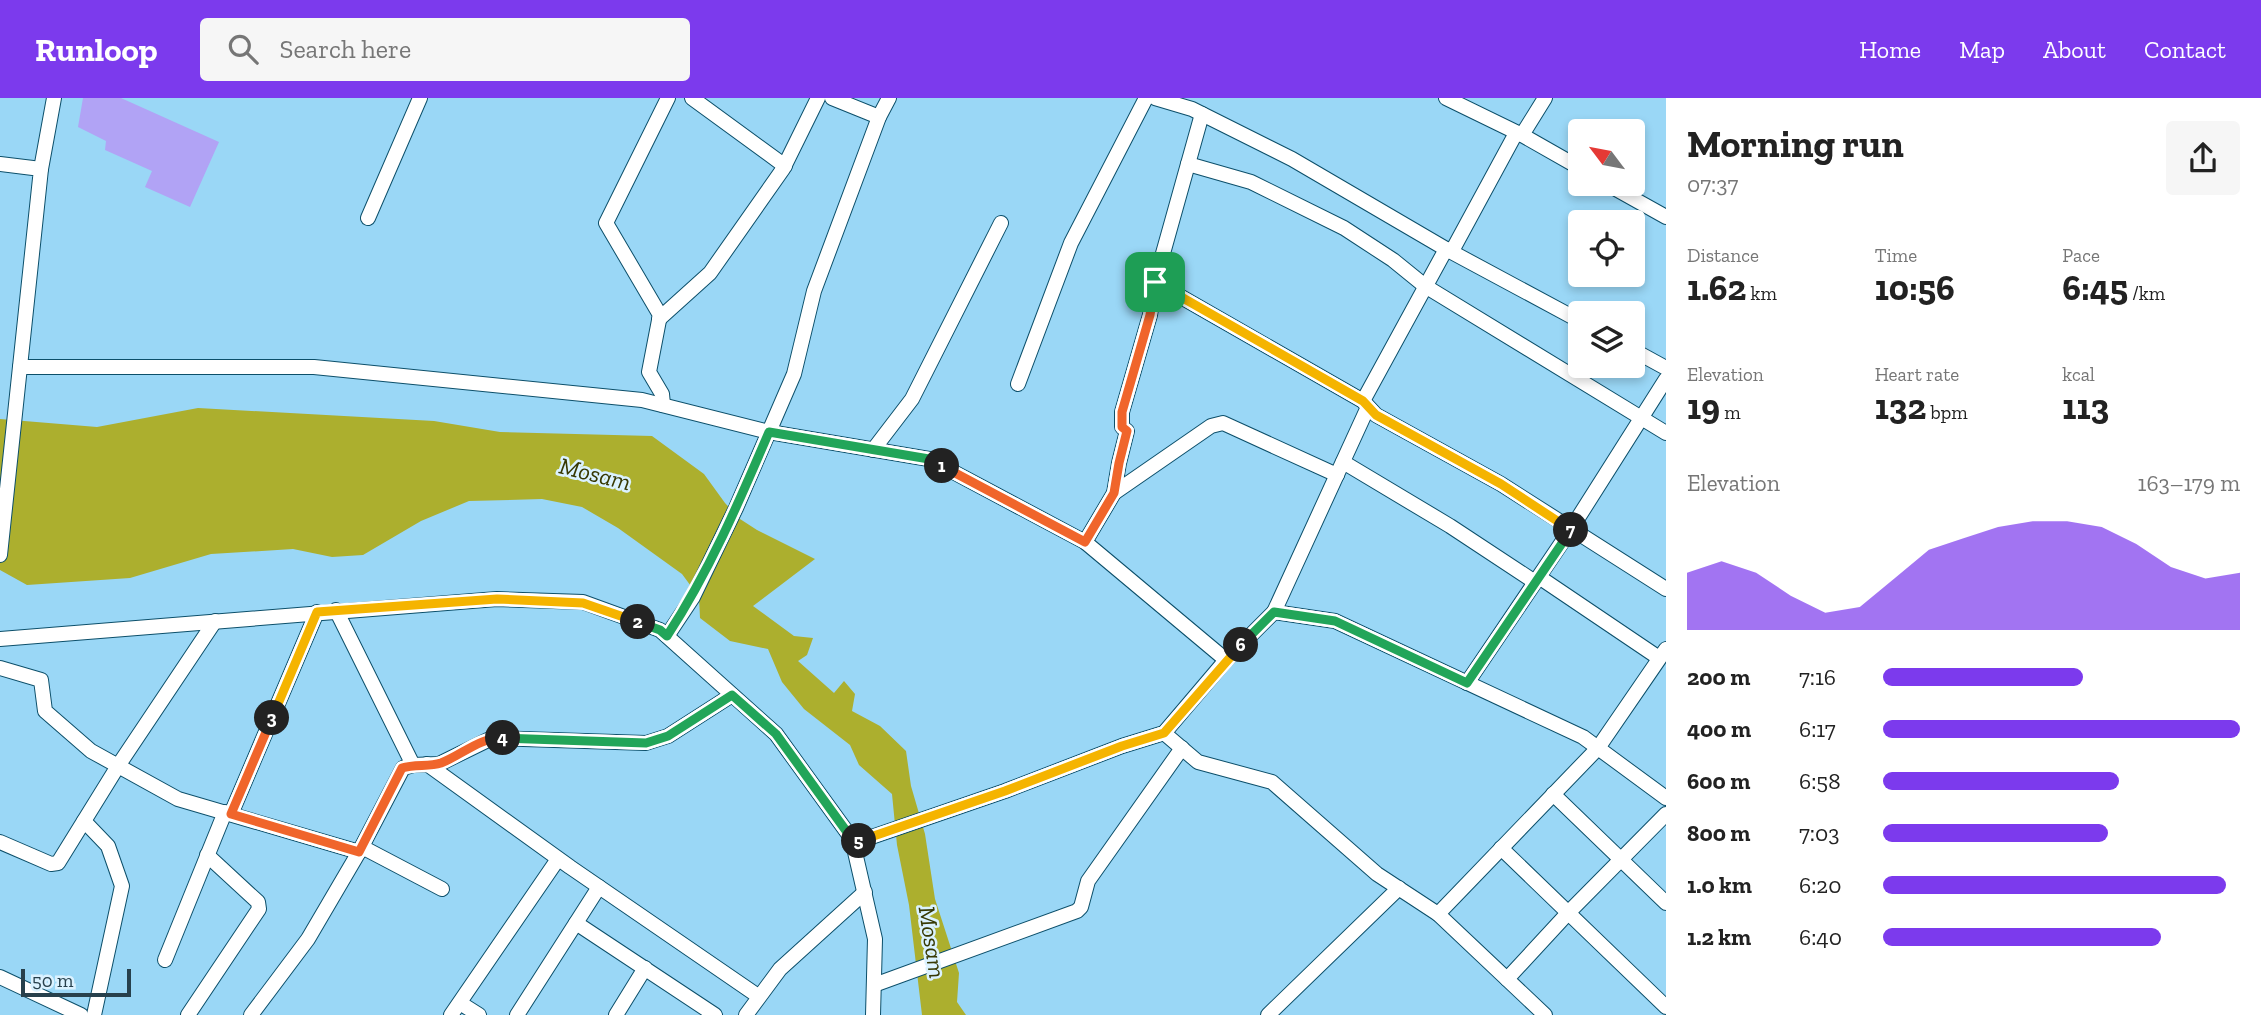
<!DOCTYPE html>
<html lang="en">
<head>
<meta charset="utf-8">
<style>
  body { margin:0; font-family:"Zilla Slab",serif; background:#f6f6f6; color:#222; height:100vh; display:flex; flex-direction:column; font-size:26px; white-space:nowrap }
  * { box-sizing:border-box; margin:0 }
  p { font-size:23px; color:#767676 }
  .icon { flex:none; width:38px; height:38px; fill:none; stroke:currentColor; stroke-width:2; stroke-linecap:round; stroke-linejoin:round }
  .map { position:relative; flex:1; overflow:hidden }
  .side { display:flex; flex-direction:column; background:#fff; width:595px }
  .side>* { flex:none }
  .needle { width:46px; rotate:302deg }
  .fabs { position:absolute; left:1568px; top:21px; display:grid; gap:14px }
  .fabs a { display:grid; place-items:center; width:77px; height:77px; border-radius:7px; background:#fff; box-shadow:0 4px 10px #0003; font-size:35px }
  .scale { position:absolute; left:21px; bottom:18px; width:110px; box-sizing:border-box; padding-left:7px; border:4px solid #27404c; border-top:0; font-size:19px; line-height:24px; white-space:nowrap; color:#27404c; -webkit-text-stroke:5px #dbf2ff; paint-order:stroke }
  .pin { position:absolute; display:grid; place-items:center; width:60px; height:60px; color:#fff; margin:-30px; border-radius:14px; box-shadow:0 4px 10px #0006 }
  .km { position:absolute; width:35px; height:35px; margin:-18px; border-radius:50%; background:#222; color:#fff; font-size:19px; line-height:35px; text-align:center }
  .round { display:grid; place-items:center; flex:none; width:74px; height:74px; border-radius:7px; background:#f6f6f6 }
  .headline { display:flex; align-items:center; justify-content:space-between; height:119px; padding:0 21px }
  h1 { font-size:38px; font-weight:700; line-height:52px }
  .figures { display:grid; grid-template-columns:repeat(3,1fr); gap:10px; height:119px; padding:7px 21px }
  .figures div { display:grid; align-content:center }
  .figures b { font-size:35px; font-weight:700 }
  .figures small { font-size:19px; font-weight:400 }
  .figures p { font-size:19px }
  .chart { height:196px; padding:14px 21px }
  .chart p { display:flex; justify-content:space-between }
  .chart svg { width:100%; height:126px; margin-top:7px; fill:#7c3aed; opacity:.7 }
  ul { padding:0 21px; list-style:none; font-size:23px }
  li { display:grid; grid-template-columns:112px 84px 1fr; align-items:center; height:52px }
  li i { height:18px; border-radius:9px; background:#7c3aed }
  header { display:flex; align-items:center; gap:42px; box-sizing:border-box; height:98px; padding:0 35px; background:#7c3aed; color:#fff }
  header strong { font-size:33px }
  nav { display:flex; gap:38px; margin-inline-start:auto; font-size:24px }
  .search { width:490px; height:63px; background:#f6f6f6; display:flex; align-items:center; gap:18px; box-sizing:border-box; padding:0 24px; border-radius:7px; color:#767676; font-size:26px }
  main { display:flex; flex:1; min-height:0 }
  .map>svg:first-child { display:block }
</style>
</head>
<body>
<header>
<strong>Runloop</strong>
<div class="search"><svg class="icon" aria-label="search" viewBox="0 0 24 24"><circle cx="10" cy="10" r="6"/><path d="M15 15l6 6"/></svg>Search here</div>
<nav><a>Home</a><a>Map</a><a>About</a><a>Contact</a></nav>
</header>
<main>
<div class="map">
<svg width="1666" height="917" viewBox="0 0 1666 917">
  <rect width="100%" height="100%" fill="#9ad7f6"/>
  <path fill="#acaf2e" d="M 198,310 L 434,323 L 500,334 L 652,338 L 704,376 L 725,405 L 740,421 L 757,432 L 815,461 L 753,508 L 794,538 L 813,540 L 807,557 L 798,563 L 834,595 L 844,583 L 855,596 L 852,613 L 880,628 L 906,653 L 911,688 L 925,736 L 935,801 L 959,875 L 957,904 L 966,917 L 922,917 L 909,807 L 897,747 L 892,696 L 859,667 L 850,647 L 804,611 L 782,584 L 768,551 L 730,543 L 700,520 L 699,499 L 682,476 L 618,430 L 582,409 L 542,401 L 469,403 L 421,423 L 363,457 L 332,459 L 293,451 L 211,456 L 130,480 L 27,487 L 0,472 L 0,321 L 97,329 Z"/>
  <path fill="#b1a3f5" d="M 83,0 L 121,0 L 219,44 L 190,109 L 145,89 L 152,73 L 105,52 L 106,43 L 78,29 Z"/>
  <g fill="none" stroke-linecap="round" stroke-linejoin="round">
    <g stroke="#0c4f6a" stroke-width="16">
      <g id="minor">
        <path d="M 692,0 L 785,68"/>
        <path d="M 832,0 L 879,19"/>
        <path d="M 1155,0 L 1192,11 L 1292,61 L 1446,151"/>
        <path d="M 1446,0 L 1522,37 L 1545,0"/>
        <path d="M 1522,37 L 1580,70"/>
        <path d="M 0,66 L 41,71 L 0,457"/>
        <path d="M 1188,66 L 1251,84 L 1344,130 L 1393,162 L 1425,188 L 1666,335"/>
        <path d="M 41,71 L 54,0"/>
        <path d="M 1607,86 L 1666,119"/>
        <path d="M 368,120 L 420,0"/>
        <path d="M 1452,153 L 1516,35"/>
        <path d="M 1155,184 L 1363,303 L 1376,317 L 1501,386 L 1666,491"/>
        <path d="M 659,221 L 710,175 L 783,71 L 818,0"/>
        <path d="M 1633,252 L 1666,270"/>
        <path d="M 20,269 L 314,269 L 642,302 L 769,334 L 929,361 L 1085,444 L 1226,562"/>
        <path d="M 1018,286 L 1071,145 L 1146,0"/>
        <path d="M 1363,303 L 1446,151 L 1580,223"/>
        <path d="M 663,307 L 662,296 L 649,274 L 660,217 L 606,125 L 668,0"/>
        <path d="M 873,352 L 912,301 L 1001,125"/>
        <path d="M 1343,364 L 1450,428 L 1535,484"/>
        <path d="M 1114,395 L 1211,328 L 1223,325 L 1337,377"/>
        <path d="M 1085,444 L 1114,395 L 1119,365 L 1127,333 L 1122,329 L 1122,314 L 1150,217 L 1155,184 L 1202,16"/>
        <path d="M 1539,479 L 1659,560"/>
        <path d="M 336,512 L 413,667"/>
        <path d="M 1274,514 L 1368,309"/>
        <path d="M 667,538 L 693,499 L 736,410 L 794,276 L 814,193 L 879,19 L 889,0"/>
        <path d="M 0,541 L 497,501 L 583,504 L 660,532 L 776,636 L 852,741 L 857,744 L 1005,693 L 1122,648 L 1164,635 L 1226,562 L 1274,514 L 1335,523 L 1583,639 L 1666,700"/>
        <path d="M 0,570 L 41,582 L 45,613 L 91,653 L 178,701 L 359,754 L 308,841 L 251,917"/>
        <path d="M 1467,585 L 1571,431 L 1666,281"/>
        <path d="M 1164,635 L 1198,664 L 1272,684 L 1377,776 L 1438,816 L 1598,650 L 1666,551"/>
        <path d="M 427,666 L 570,769 L 758,898"/>
        <path d="M 1553,696 L 1666,805"/>
        <path d="M 231,716 L 317,514"/>
        <path d="M 84,723 L 108,748 L 122,788 L 94,917"/>
        <path d="M 852,741 L 875,841 L 873,917"/>
        <path d="M 0,744 L 51,766 L 58,765 L 118,668 L 215,523"/>
        <path d="M 362,749 L 442,791"/>
        <path d="M 1501,750 L 1666,909"/>
        <path d="M 359,754 L 403,670 L 413,667 L 439,666 L 492,640 L 646,645 L 668,638 L 732,597"/>
        <path d="M 1438,816 L 1545,917"/>
        <path d="M 576,825 L 715,917"/>
        <path d="M 165,862 L 225,714"/>
        <path d="M 0,879 L 81,917"/>
        <path d="M 1507,881 L 1568,815 L 1666,716"/>
        <path d="M 874,887 L 1077,813 L 1081,809 L 1088,783 L 1182,650"/>
        <path d="M 460,905 L 479,917"/>
        <path d="M 188,917 L 259,811 L 258,804 L 207,757"/>
        <path d="M 451,917 L 558,761"/>
        <path d="M 517,917 L 599,789"/>
        <path d="M 616,917 L 645,870"/>
        <path d="M 746,917 L 780,871 L 865,794"/>
        <path d="M 1268,917 L 1399,790"/>
      </g>
    </g>
    <use href="#minor" stroke="#fff" stroke-width="14"/>
  </g>
  <g fill="none" stroke-linecap="round" stroke-linejoin="round">
    <g stroke="#fff" stroke-width="14">
      <path id="split-1" d="M 942,368 L 1085,444 L 1114,395 L 1119,365 L 1127,333 L 1122,329 L 1122,314 L 1150,217 L 1155,184"/>
    </g>
    <g stroke="#fff" stroke-width="14">
      <path id="split-2" d="M 638,524 L 660,532 L 667,538 C 709,474 739,404 769,334 L 929,361 L 942,368"/>
    </g>
    <g stroke="#fff" stroke-width="14">
      <path id="split-3" d="M 272,620 L 317,514 L 497,501 L 583,505 L 638,524"/>
    </g>
    <g stroke="#fff" stroke-width="14">
      <path id="split-4" d="M 272,620 L 231,716 L 359,754 L 402,670 C 415,666 429,669 441,665 C 462,657 480,639 503,640"/>
    </g>
    <g stroke="#fff" stroke-width="14">
      <path id="split-5" d="M 503,640 L 646,645 L 668,638 L 732,597 L 776,636 L 852,741 L 859,743"/>
    </g>
    <g stroke="#fff" stroke-width="14">
      <path id="split-6" d="M 859,743 L 1005,693 L 1122,648 L 1164,635 L 1241,547"/>
    </g>
    <g stroke="#fff" stroke-width="14">
      <path id="split-7" d="M 1241,547 L 1274,514 L 1335,523 L 1467,585 L 1571,432"/>
    </g>
    <g stroke="#fff" stroke-width="14">
      <path id="split-8" d="M 1155,184 L 1363,303 L 1376,317 L 1501,386 L 1571,432"/>
    </g>
    <use href="#split-1" stroke="#f0652b" stroke-width="9"/>
    <use href="#split-2" stroke="#22a559" stroke-width="9"/>
    <use href="#split-3" stroke="#f5b400" stroke-width="9"/>
    <use href="#split-4" stroke="#f0652b" stroke-width="9"/>
    <use href="#split-5" stroke="#22a559" stroke-width="9"/>
    <use href="#split-6" stroke="#f5b400" stroke-width="9"/>
    <use href="#split-7" stroke="#22a559" stroke-width="9"/>
    <use href="#split-8" stroke="#f5b400" stroke-width="9"/>
  </g>
  <g text-anchor="middle" stroke-width="5" stroke-linejoin="round" paint-order="stroke">
    <g font-size="24" font-style="italic" fill="#373903" stroke="#dbf2ff">
      <text transform="translate(595 376) rotate(14)" y="8">Mosam</text>
      <text transform="translate(932 844) rotate(81)" y="8">Mosam</text>
    </g>
  </g>
</svg>
<div class="fabs">
<a><svg class="needle" viewBox="-14 -14 28 28"><path d="M0-13l5 13h-10z" fill="#e53935"/><path d="M0 13l5-13h-10z" fill="#767676"/></svg></a>
<a><svg class="icon" aria-label="locate" viewBox="0 0 24 24"><circle cx="12" cy="12" r="6"/><path d="M12 2v4M12 18v4M2 12h4M18 12h4"/></svg></a>
<a><svg class="icon" aria-label="layers" viewBox="0 0 24 24"><path d="M12 4l9 5-9 5-9-5zM3 14l9 5 9-5"/></svg></a>
</div>
<div class="scale">50 m</div>
<div class="pin" style="left:1155px;top:184px;background:#1e9e55"><svg class="icon" aria-label="arrive" viewBox="0 0 24 24"><path d="M6 21V4h12l-3 4 3 4H6"/></svg></div>
<b class="km" style="left:942px;top:368px">1</b>
<b class="km" style="left:638px;top:524px">2</b>
<b class="km" style="left:272px;top:620px">3</b>
<b class="km" style="left:503px;top:640px">4</b>
<b class="km" style="left:859px;top:743px">5</b>
<b class="km" style="left:1241px;top:547px">6</b>
<b class="km" style="left:1571px;top:432px">7</b>
</div>
<section class="side">
<div class="headline"><div><h1>Morning run</h1><p>07:37</p></div><a class="round"><svg class="icon" aria-label="share" viewBox="0 0 24 24"><path d="M12 15V3M7 8l5-5 5 5M5 13v7h14v-7"/></svg></a></div>
<div class="figures">
<div><p>Distance</p><b>1.62<small> km</small></b></div>
<div><p>Time</p><b>10:56</b></div>
<div><p>Pace</p><b>6:45<small> /km</small></b></div>
</div>
<div class="figures">
<div><p>Elevation</p><b>19<small> m</small></b></div>
<div><p>Heart rate</p><b>132<small> bpm</small></b></div>
<div><p>kcal</p><b>113</b></div>
</div>
<div class="chart"><p><span>Elevation</span>163–179 m</p>
<svg viewBox="0 0 160 44" preserveAspectRatio="none"><path d="M0 44V24L10 20L20 24L30 32L40 38L50 36L60 26L70 16L80 12L90 8L100 6L110 6L120 8L130 14L140 22L150 26L160 24V44z"/></svg>
</div>
<ul>
<li><b>200 m</b>7:16<i style="width:56%"></i></li>
<li><b>400 m</b>6:17<i style="width:100%"></i></li>
<li><b>600 m</b>6:58<i style="width:66%"></i></li>
<li><b>800 m</b>7:03<i style="width:63%"></i></li>
<li><b>1.0 km</b>6:20<i style="width:96%"></i></li>
<li><b>1.2 km</b>6:40<i style="width:78%"></i></li>
</ul>
</section>
</main>
</body>
</html>
